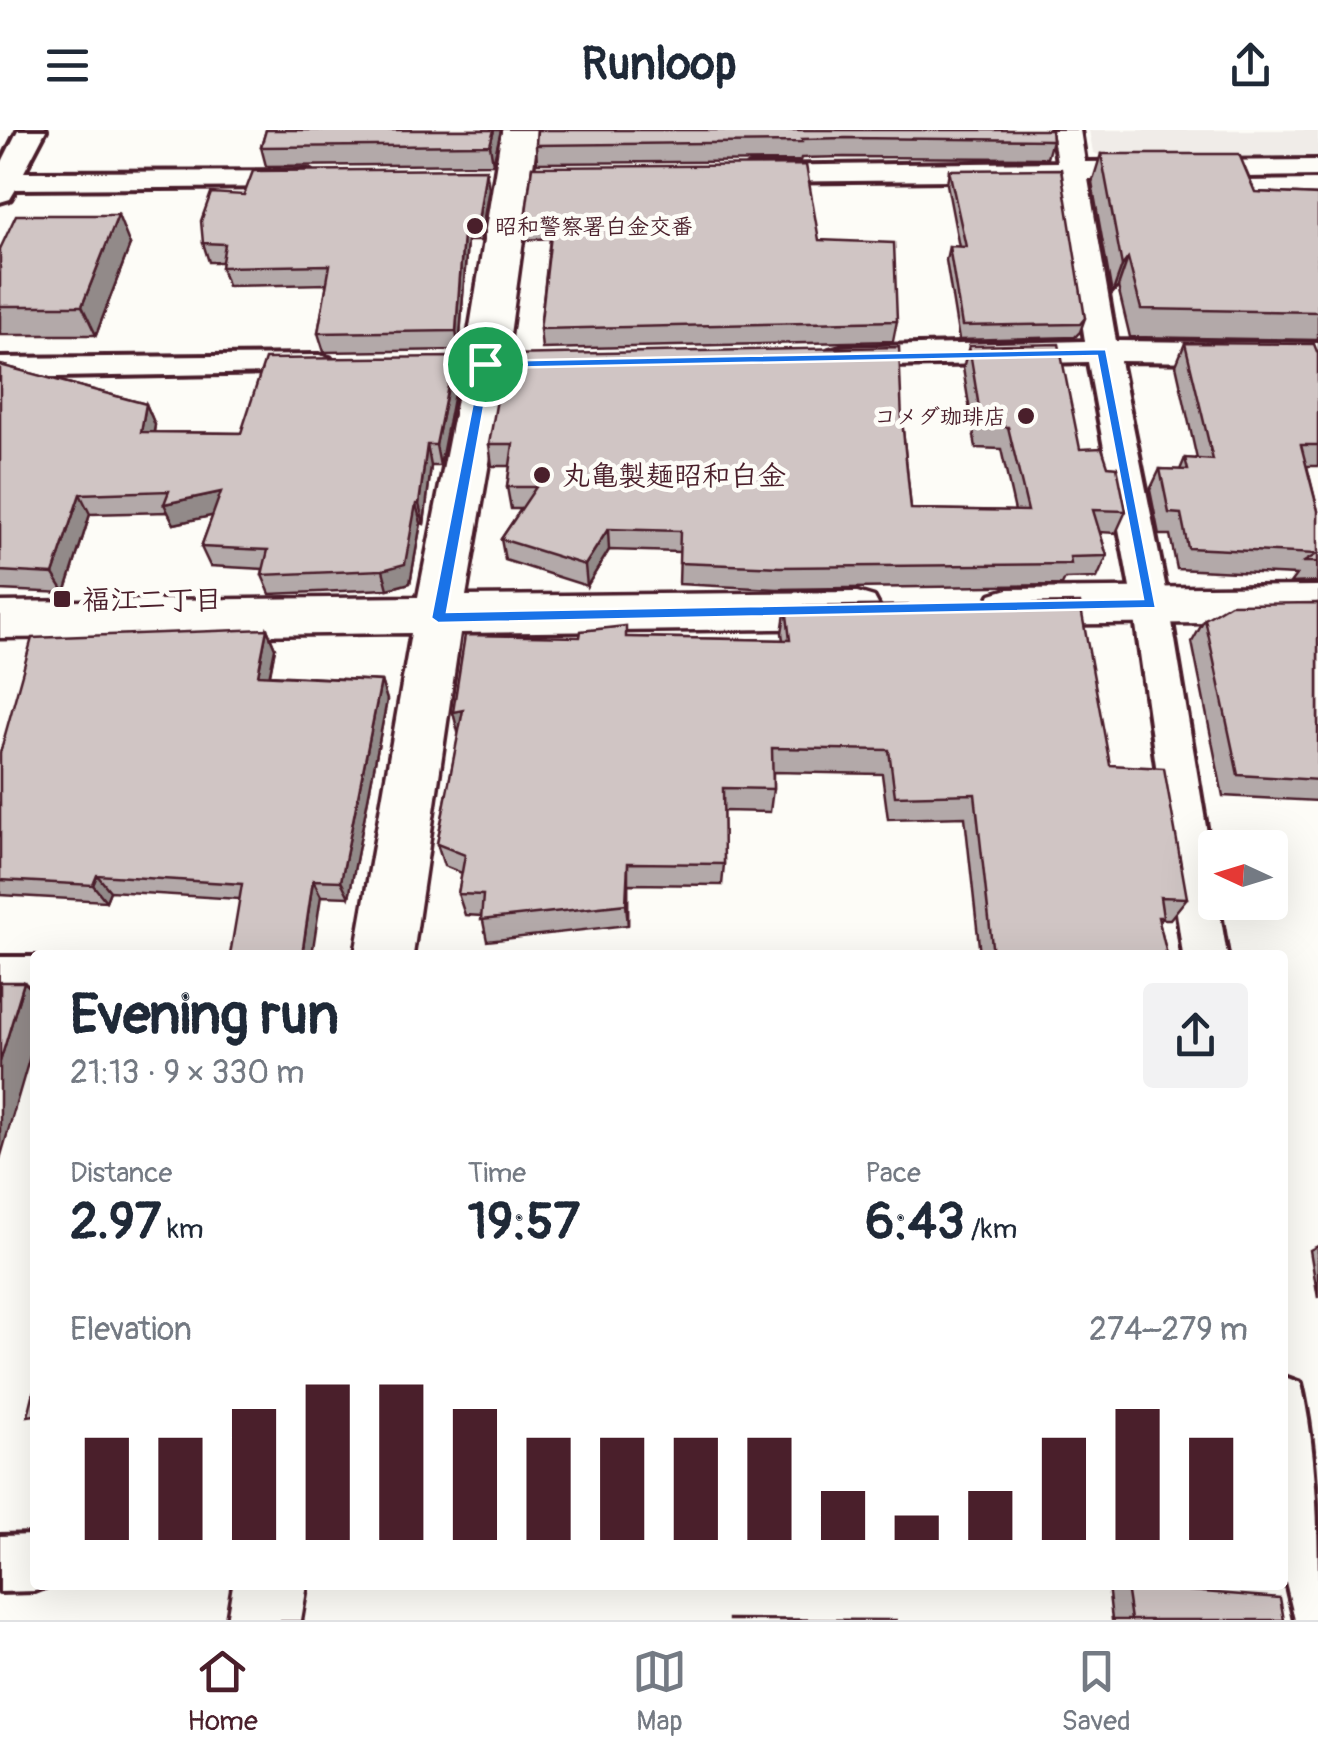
<!DOCTYPE html>
<html lang="en">
<head>
<meta charset="utf-8">
<style>
  body { margin:0; font-family:Pangolin,"Klee One",sans-serif; background:#f2f2f3; color:#1f2937; height:100vh; display:flex; flex-direction:column; font-size:38px; white-space:nowrap }
  * { box-sizing:border-box; margin:0 }
  p { font-size:32px; color:#747a83 }
  .icon { flex:none; width:55px; height:55px; fill:none; stroke:currentColor; stroke-width:2; stroke-linecap:round; stroke-linejoin:round }
  .map { position:relative; flex:1; overflow:hidden }
  .panel { position:absolute; left:30px; top:820px; width:1258px; height:640px; display:flex; flex-direction:column; background:#fff; border-radius:10px; box-shadow:0 10px 40px #0002 }
  .panel>* { flex:none }
  .needle { width:65px; rotate:274deg }
  .tools { position:absolute; left:1198px; top:700px; display:grid; gap:20px }
  .tools a { display:grid; place-items:center; width:90px; height:90px; border-radius:10px; background:#fff; box-shadow:0 10px 40px #0002; font-size:50px }
  .pin { position:absolute; display:grid; place-items:center; width:85px; height:85px; color:#fff; margin:-42px; border:5px solid #fff; border-radius:50%; box-shadow:0 2px 10px #0007 }
  .round { display:grid; place-items:center; flex:none; width:105px; height:105px; border-radius:10px; background:#f2f2f3 }
  .summary { display:flex; align-items:center; justify-content:space-between; height:170px; padding:0 40px }
  h1 { font-size:55px; font-weight:800; line-height:75px }
  .metrics { display:grid; grid-template-columns:repeat(3,1fr); gap:15px; height:170px; padding:10px 40px }
  .metrics div { display:grid; align-content:center }
  .metrics b { font-size:50px; font-weight:800 }
  .metrics small { font-size:28px; font-weight:400 }
  .metrics p { font-size:28px }
  .chart { height:280px; padding:20px 40px }
  .chart p { display:flex; justify-content:space-between }
  .chart svg { width:100%; height:180px; margin-top:10px; stroke:#4a1f2b; stroke-width:6 }
  header { display:flex; justify-content:space-between; align-items:center; height:130px; padding:0 40px; background:#fff; font-size:45px; font-weight:800 }
  .tabs { display:flex; justify-content:space-around; align-items:center; height:140px; border-top:2px solid #e0e1e3; background:#fff; font-size:28px; color:#747a83 }
  .tabs a { display:grid; justify-items:center; gap:5px }
  .tabs .on { color:#4a1f2b }
  .map>svg:first-child { display:block }
</style>
</head>
<body>
<header><svg class="icon" aria-label="menu" viewBox="0 0 24 24"><path d="M4 6h16M4 12h16M4 18h16"/></svg>Runloop<svg class="icon" aria-label="share" viewBox="0 0 24 24"><path d="M12 15V3M7 8l5-5 5 5M5 13v7h14v-7"/></svg></header>
<div class="map">
<svg width="1318" height="1490" viewBox="0 0 1318 1490">
  <rect width="100%" height="100%" fill="#fdfcf7"/>
  <filter id="ink" filterUnits="userSpaceOnUse"><feTurbulence type="fractalNoise" baseFrequency=".01" numOctaves="2"/><feDisplacementMap in="SourceGraphic" scale="20" xChannelSelector="R" yChannelSelector="G"/><feConvolveMatrix kernelMatrix="1 2 1 2 8 2 1 2 1" color-interpolation-filters="sRGB"/></filter>
  <g filter="url(#ink)">
    <path fill="#f0ece8" d="M 1089,0 L 1318,0 L 1318,26 L 1103,28 L 1093,22 Z"/>
    <g fill="none" stroke-linecap="round" stroke-linejoin="round">
      <g stroke="#4a1f2b" stroke-width="8">
        <g id="street">
          <path d="M 18,0 L 46,0 L 24,42 L 309,41 L 323,49 L 309,57 L 16,59 L 10,69 L 0,72 L 0,36 Z"/>
          <path d="M 1052,0 L 1080,0 L 1085,32 L 1318,30 L 1318,46 L 1088,49 L 1116,211 L 1318,213 L 1318,233 L 1120,231 L 1169,474 L 1215,751 L 1215,772 L 1218,772 L 1227,825 L 1183,825 L 1133,474 L 1088,232 L 840,237 L 829,234 L 824,227 L 829,220 L 840,217 L 1085,211 L 1060,49 L 750,52 L 736,44 L 750,36 L 1057,32 Z"/>
          <path d="M 319,225 L 330,228 L 335,235 L 330,242 L 0,248 L 0,228 Z"/>
          <rect x="0" y="827" width="35" height="40"/>
          <path d="M 1282,1246 L 1301,1253 C 1318,1325 1318,1414 1318,1490 L 1295,1490 L 1282,1435 Z"/>
          <path d="M 35,1405 L 35,1455 L 50,1455 L 35,1461 L 0,1462 L 0,1406 Z"/>
        </g>
      </g>
      <g stroke="#4a1f2b" stroke-width="7">
        <g id="secondary">
          <path d="M 502,0 L 538,0 L 506,234 L 466,466 L 857,462 L 874,467 L 881,480 L 874,493 L 857,498 L 460,503 L 413,825 L 355,825 L 411,503 L 0,508 L 0,472 L 418,467 L 464,234 Z"/>
          <path d="M 1318,456 L 1318,492 L 1008,495 L 991,490 L 984,477 L 991,464 L 1008,459 Z"/>
          <path d="M 233,1455 L 307,1455 L 301,1490 L 227,1490 Z"/>
        </g>
      </g>
      <use href="#street" fill="#fdfcf7" fill-rule="evenodd"/>
      <use href="#secondary" fill="#fdfcf7" fill-rule="evenodd"/>
    </g>
    <g fill="#b3a9a9" stroke="#4a1f2b" stroke-width="2.5">
      <path d="M 266,0 L 501,0 L 493,34 L 266,36 L 261,17 Z"/>
      <path d="M 537,0 L 1052,10 L 1047,28 L 844,27 L 801,28 L 800,31 L 537,33 L 536,15 Z"/>
      <path d="M 1101,24 L 1255,62 L 1318,65 L 1318,210 L 1130,207 L 1118,157 L 1112,164 L 1092,53 Z"/>
      <path d="M 532,37 L 819,110 L 897,191 L 893,211 L 542,219 L 540,199 L 550,108 L 527,110 L 525,90 Z"/>
      <path d="M 949,40 L 1085,188 L 1080,202 L 1075,207 L 959,210 L 946,130 L 949,116 L 959,117 L 947,54 Z"/>
      <path d="M 489,58 L 480,111 L 467,111 L 459,220 L 324,222 L 318,203 L 327,154 L 227,156 L 221,137 L 222,132 L 209,132 L 203,113 Z"/>
      <path d="M 130,115 L 96,205 L 0,205 L 0,119 Z"/>
      <path d="M 1185,213 L 1318,224 L 1318,336 L 1307,336 L 1318,381 L 1317,452 L 1290,453 L 1296,445 L 1177,439 L 1170,405 L 1159,405 L 1150,360 L 1160,339 L 1180,340 L 1185,328 L 1197,329 L 1176,235 Z"/>
      <path d="M 969,216 L 1080,319 L 1126,381 L 1116,403 L 1100,402 L 1107,426 L 1097,448 L 1065,449 L 1062,455 L 777,459 L 679,454 L 680,422 L 609,420 L 587,456 L 505,430 L 501,409 L 521,379 L 511,379 L 507,357 L 510,336 L 492,336 L 489,314 L 902,290 L 911,379 L 1015,381 L 1001,319 L 976,318 L 963,238 Z"/>
      <path d="M 454,227 L 457,248 L 440,336 L 431,336 L 424,394 L 421,393 L 410,453 L 388,459 L 270,464 L 262,445 L 263,439 L 210,436 L 201,417 L 213,385 L 174,394 L 168,382 L 90,384 L 65,463 L 0,460 L 0,235 L 146,274 L 155,295 L 154,302 L 241,303 Z"/>
      <path d="M 1318,473 L 1318,671 L 1223,666 L 1192,512 L 1205,489 Z"/>
      <path d="M 786,477 L 1110,635 L 1187,768 L 1170,789 L 1161,789 L 1159,792 L 1167,825 L 980,825 L 965,687 L 888,689 L 882,644 L 773,642 L 773,659 L 770,682 L 723,681 L 724,734 L 722,755 L 628,754 L 628,795 L 487,811 L 482,786 L 465,785 L 458,764 L 462,743 L 444,736 L 437,714 L 459,603 L 453,582 L 580,507 L 626,507 L 783,510 L 782,503 Z"/>
      <path d="M 267,499 L 275,518 L 270,545 L 381,551 L 387,570 L 349,767 L 321,766 L 239,769 L 110,761 L 106,771 L 0,765 L 0,623 Z"/>
      <path d="M 1318,1116 L 1318,1168 L 1310,1120 Z"/>
      <path d="M 1108,1455 L 1126,1456 L 1284,1490 L 1112,1490 Z"/>
      <path d="M 729,1489 L 895,1490 L 897,1490 L 729,1490 Z"/>
    </g>
    <g fill="#928a89" stroke="#4a1f2b" stroke-width="2.5">
      <path d="M 494,0 L 501,0 L 493,34 L 490,15 Z"/>
      <path d="M 486,39 L 489,58 L 480,111 L 478,92 Z"/>
      <path d="M 118,85 L 130,115 L 96,205 L 82,176 Z"/>
      <path d="M 464,91 L 467,111 L 459,220 L 456,201 Z"/>
      <path d="M 1128,128 L 1118,157 L 1112,164 L 1122,136 Z"/>
      <path d="M 454,227 L 457,248 L 440,336 L 436,315 Z"/>
      <path d="M 146,274 L 155,295 L 150,323 L 141,302 Z"/>
      <path d="M 427,315 L 431,336 L 424,394 L 419,374 Z"/>
      <path d="M 221,362 L 229,382 L 174,394 L 164,374 Z"/>
      <path d="M 80,364 L 90,384 L 65,463 L 53,444 Z"/>
      <path d="M 416,374 L 421,393 L 410,453 L 388,459 L 383,440 Z"/>
      <path d="M 608,399 L 609,420 L 587,456 L 585,435 Z"/>
      <path d="M 267,499 L 275,518 L 266,563 L 258,545 Z"/>
      <path d="M 381,551 L 387,570 L 349,767 L 341,751 Z"/>
      <path d="M 463,580 L 459,606 L 453,582 Z"/>
      <path d="M 628,733 L 628,795 L 626,774 Z"/>
      <path d="M 97,745 L 110,761 L 106,771 L 93,755 Z"/>
      <path d="M 313,750 L 321,766 L 312,825 L 302,825 Z"/>
      <path d="M 24,852 L 35,862 L 35,909 L 0,1029 L 0,932 Z"/>
    </g>
    <g fill="#d0c5c4" stroke="#4a1f2b" stroke-width="2.5">
      <path d="M 266,0 L 494,0 L 490,15 L 261,17 Z"/>
      <path d="M 537,0 L 1051,0 L 1052,10 L 846,8 L 802,9 L 802,12 L 536,15 Z"/>
      <path d="M 1101,24 L 1239,24 L 1255,62 L 1318,65 L 1318,182 L 1141,179 L 1128,128 L 1122,136 Z"/>
      <path d="M 806,35 L 819,110 L 894,113 L 897,191 L 540,199 L 553,88 L 525,90 L 532,37 Z"/>
      <path d="M 486,39 L 478,92 L 464,91 L 456,201 L 318,203 L 330,135 L 221,137 L 225,114 L 203,113 L 201,91 L 211,63 L 244,65 L 253,41 Z"/>
      <path d="M 1061,39 L 1085,188 L 1080,194 L 962,196 L 949,116 L 966,117 L 949,40 Z"/>
      <path d="M 16,85 L 118,85 L 82,176 L 0,176 L 0,119 Z"/>
      <path d="M 1185,213 L 1314,214 L 1318,224 L 1318,315 L 1301,315 L 1318,381 L 1318,432 L 1304,432 L 1317,424 L 1188,418 L 1181,384 L 1169,383 L 1160,339 L 1188,340 L 1185,328 L 1213,330 Z"/>
      <path d="M 1059,214 L 1080,319 L 1102,318 L 1108,336 L 1117,337 L 1126,381 L 1093,380 L 1107,426 L 1070,427 L 1071,434 L 780,437 L 679,433 L 680,401 L 608,399 L 585,435 L 501,409 L 536,357 L 507,357 L 513,314 L 489,314 L 505,225 L 899,217 L 902,290 L 911,379 L 1028,381 L 1008,297 L 982,296 L 969,216 Z"/>
      <path d="M 454,227 L 436,315 L 427,315 L 419,374 L 416,374 L 405,434 L 383,440 L 262,445 L 268,420 L 201,417 L 221,362 L 164,374 L 169,361 L 80,364 L 53,444 L 0,441 L 0,235 L 146,274 L 141,302 L 241,303 L 265,229 Z"/>
      <path d="M 1080,473 L 1110,635 L 1164,638 L 1187,768 L 1160,767 L 1163,787 L 1158,787 L 1167,825 L 993,825 L 975,664 L 895,666 L 889,620 L 772,618 L 773,659 L 723,658 L 724,734 L 628,733 L 626,774 L 481,790 L 483,765 L 458,764 L 465,725 L 437,714 L 463,580 L 453,582 L 465,505 L 580,507 L 581,501 L 626,496 L 626,507 L 790,510 L 786,477 Z"/>
      <path d="M 1318,473 L 1318,650 L 1238,645 L 1205,489 L 1230,474 Z"/>
      <path d="M 267,499 L 258,545 L 381,551 L 341,751 L 313,750 L 302,825 L 230,825 L 242,754 L 97,745 L 93,755 L 0,750 L 0,623 L 32,508 Z"/>
      <path d="M 0,852 L 24,852 L 0,932 Z"/>
      <path d="M 35,1257 L 35,1285 L 28,1286 Z"/>
      <path d="M 1126,1456 L 1280,1468 L 1284,1490 L 1131,1490 Z"/>
    </g>
  </g>
  <path fill="#1a73e8" stroke="#fff" stroke-width="2.5" fill-rule="evenodd" d="M 1106,219 L 1156,478 L 438,493 L 431,488 L 481,231 ZM 1097,226 L 1143,469 L 447,482 L 491,238 Z"/>
  <g fill="#4a1f2b" stroke="#fdfcf7" stroke-width="4">
    <circle cx="475" cy="96" r="10"/>
    <circle cx="1026" cy="286" r="10"/>
    <circle cx="542" cy="345" r="10"/>
    <rect x="52" y="459" width="20" height="20" rx="5"/>
  </g>
  <g text-anchor="middle" stroke-width="9" stroke-linejoin="round" paint-order="stroke">
    <g font-size="22" font-weight="bold" fill="#4a1f2b" stroke="#fdfcf7" text-anchor="start">
      <text x="495" y="104">昭和警察署白金交番</text>
      <text x="1006" y="294" text-anchor="end">コメダ珈琲店</text>
    </g>
    <g font-size="28" font-weight="bold" fill="#4a1f2b" stroke="#fdfcf7" text-anchor="start">
      <text x="562" y="355">丸亀製麺昭和白金</text>
      <text x="82" y="479">福江二丁目</text>
    </g>
  </g>
</svg>
<div class="tools">
<a><svg class="needle" viewBox="-14 -14 28 28"><path d="M0-13l5 13h-10z" fill="#e53935"/><path d="M0 13l5-13h-10z" fill="#747a83"/></svg></a>
</div>
<div class="pin" style="left:485px;top:234px;background:#1e9e55"><svg class="icon" aria-label="arrive" viewBox="0 0 24 24"><path d="M6 21V4h12l-3 4 3 4H6"/></svg></div>
<section class="panel">
<div class="summary"><div><h1>Evening run</h1><p>21:13 · 9 × 330 m</p></div><a class="round"><svg class="icon" aria-label="share" viewBox="0 0 24 24"><path d="M12 15V3M7 8l5-5 5 5M5 13v7h14v-7"/></svg></a></div>
<div class="metrics">
<div><p>Distance</p><b>2.97<small> km</small></b></div>
<div><p>Time</p><b>19:57</b></div>
<div><p>Pace</p><b>6:43<small> /km</small></b></div>
</div>
<div class="chart"><p><span>Elevation</span>274–279 m</p>
<svg viewBox="0 0 160 44" preserveAspectRatio="none"><path d="M5 44V19M15 44V19M25 44V12M35 44V6M45 44V6M55 44V12M65 44V19M75 44V19M85 44V19M95 44V19M105 44V32M115 44V38M125 44V32M135 44V19M145 44V12M155 44V19"/></svg>
</div>
</section>
</div>
<nav class="tabs">
<a class="on"><svg class="icon" aria-label="home" viewBox="0 0 24 24"><path d="M3 11l9-7 9 7M6 9v11h12V9"/></svg>Home</a>
<a><svg class="icon" aria-label="map" viewBox="0 0 24 24"><path d="M3 6l6-2 6 2 6-2v14l-6 2-6-2-6 2zM9 4v14M15 6v14"/></svg>Map</a>
<a><svg class="icon" aria-label="saved" viewBox="0 0 24 24"><path d="M7 4h10v16l-5-4-5 4z"/></svg>Saved</a>
</nav>
</body>
</html>
